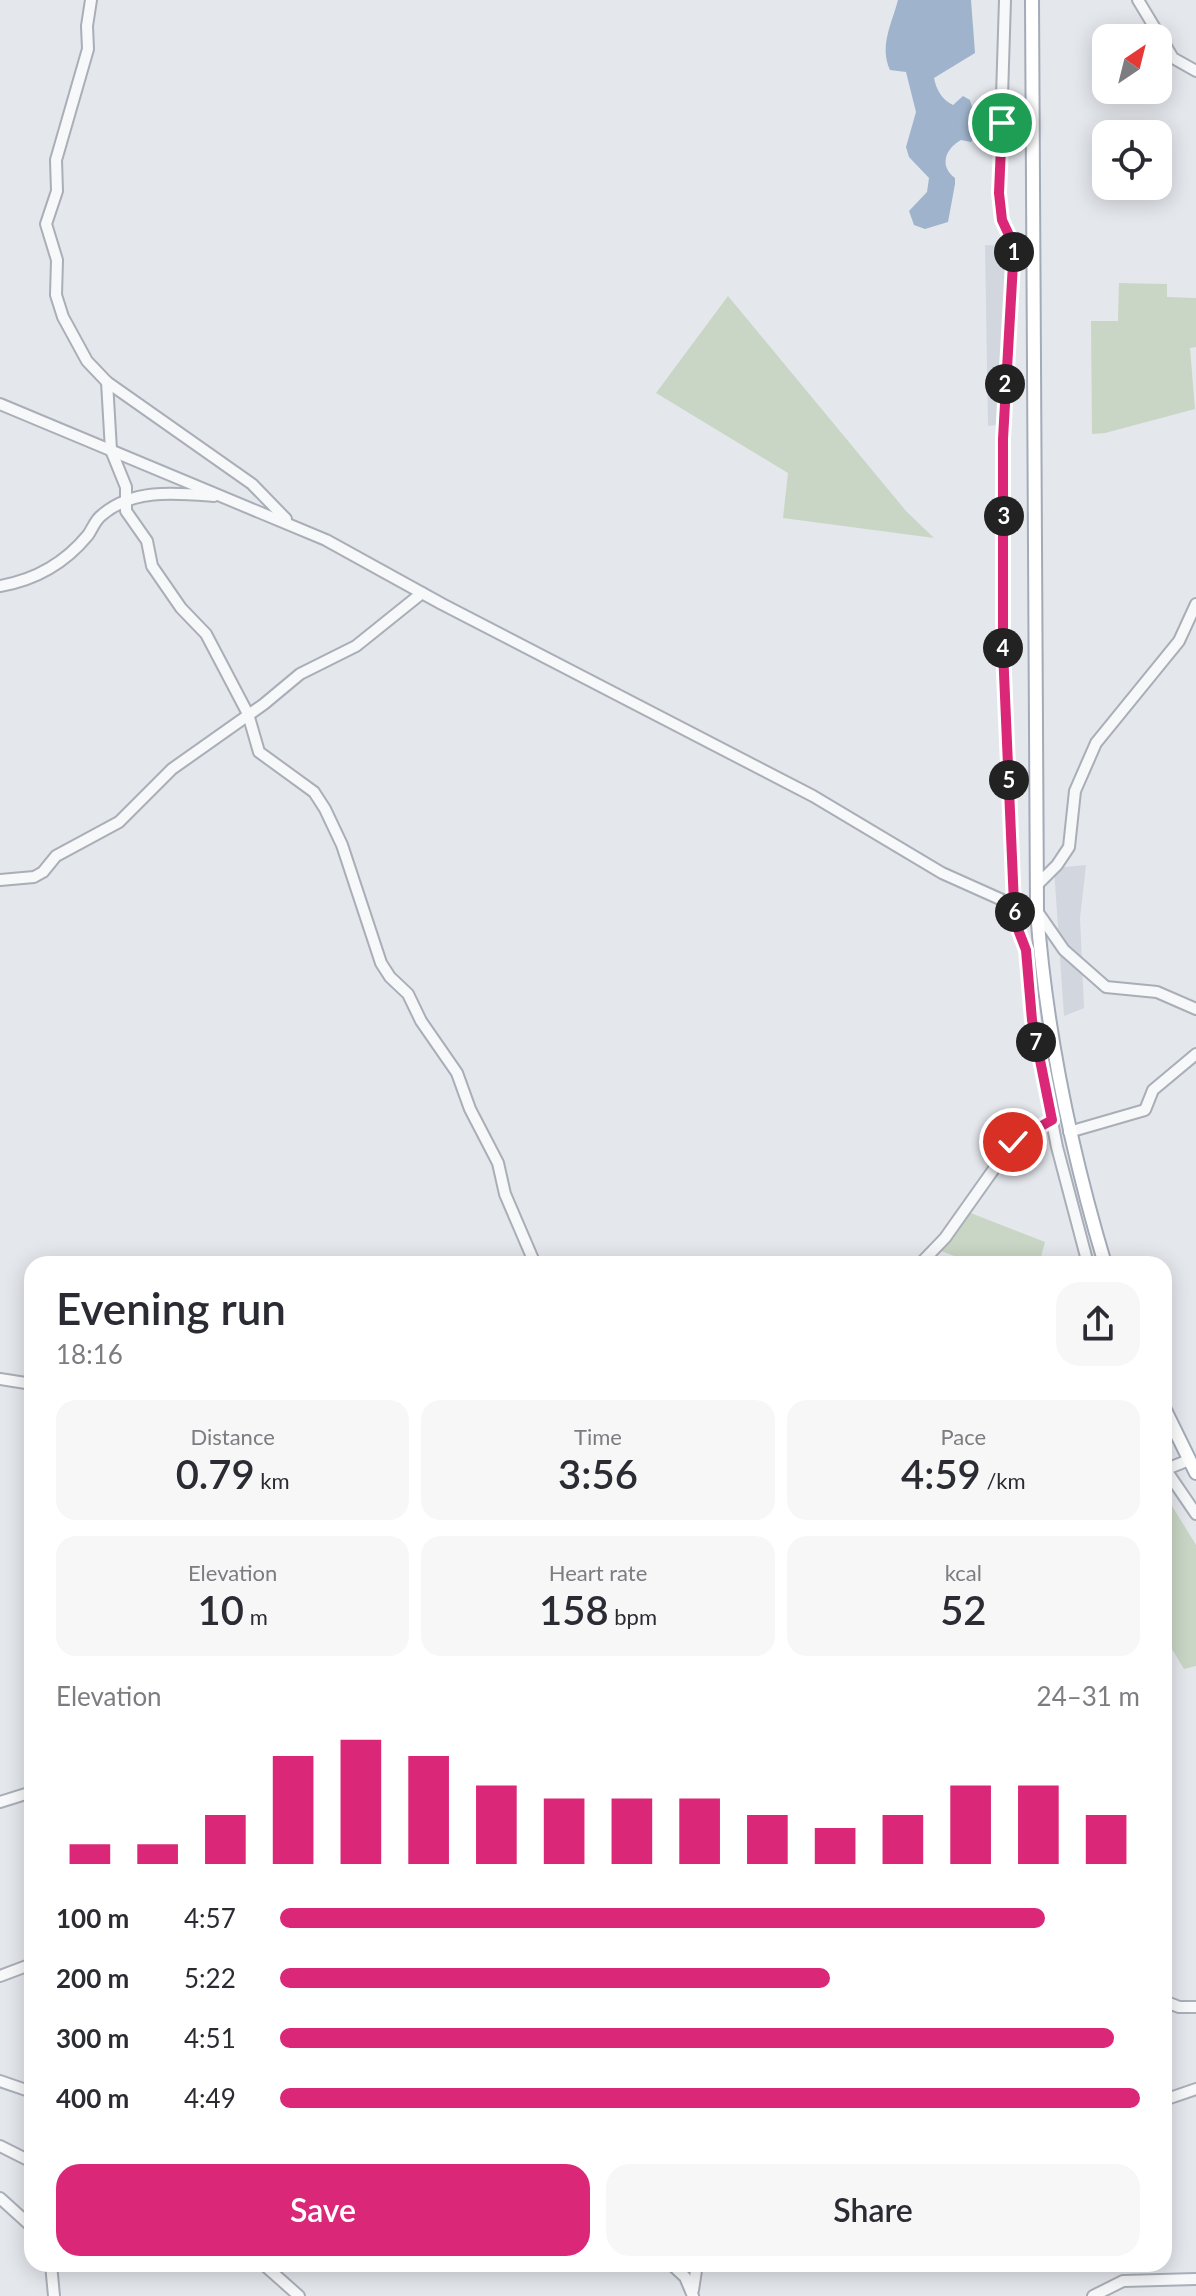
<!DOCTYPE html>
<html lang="en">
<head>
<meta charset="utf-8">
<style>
  body { margin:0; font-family:Lato,sans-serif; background:#f7f7f7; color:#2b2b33; height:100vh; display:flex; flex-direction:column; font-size:30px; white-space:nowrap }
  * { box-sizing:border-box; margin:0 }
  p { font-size:26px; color:#7c7c81 }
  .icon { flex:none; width:44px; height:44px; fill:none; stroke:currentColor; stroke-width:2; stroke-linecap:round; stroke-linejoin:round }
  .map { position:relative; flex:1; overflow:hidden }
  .sheet { position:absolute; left:24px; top:1256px; width:1148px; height:1016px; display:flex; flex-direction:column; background:#fff; border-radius:24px; box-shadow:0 4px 20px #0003 }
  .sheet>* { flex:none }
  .needle { width:52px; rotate:35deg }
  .fabs { position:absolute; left:1092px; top:24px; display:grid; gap:16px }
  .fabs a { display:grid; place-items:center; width:80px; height:80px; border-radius:16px; background:#fff; box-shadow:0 4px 20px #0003; font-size:40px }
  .pin { position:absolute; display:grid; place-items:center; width:68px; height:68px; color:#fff; margin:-34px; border:4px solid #fff; border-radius:50%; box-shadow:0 2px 8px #0007 }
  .km { position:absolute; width:40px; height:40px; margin:-20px; border-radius:50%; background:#222; color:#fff; font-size:22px; line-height:40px; text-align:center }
  .round { display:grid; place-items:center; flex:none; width:84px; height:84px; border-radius:24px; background:#f7f7f7 }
  .headline { display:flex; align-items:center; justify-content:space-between; height:136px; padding:0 32px }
  h1 { font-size:44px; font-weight:600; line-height:60px }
  .figures { display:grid; grid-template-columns:repeat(3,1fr); gap:12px; height:136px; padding:8px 32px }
  .figures div { display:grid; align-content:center; border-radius:20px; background:#f7f7f7; text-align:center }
  .figures b { font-size:40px; font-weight:600 }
  .figures small { font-size:22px; font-weight:400 }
  .figures p { font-size:22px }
  .chart { height:224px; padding:16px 32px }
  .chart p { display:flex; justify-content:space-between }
  .chart svg { width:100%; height:144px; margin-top:8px; stroke:#db2777; stroke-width:6 }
  .action { display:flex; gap:16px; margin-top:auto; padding:16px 32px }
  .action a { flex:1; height:92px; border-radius:24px; background:#db2777; color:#fff; font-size:32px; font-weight:600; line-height:92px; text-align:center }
  .action a+a { background:#f7f7f7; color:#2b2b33 }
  ul { padding:0 32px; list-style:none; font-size:26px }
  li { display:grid; grid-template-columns:128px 96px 1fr; align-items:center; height:60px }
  li i { height:20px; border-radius:10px; background:#db2777 }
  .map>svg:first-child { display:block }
</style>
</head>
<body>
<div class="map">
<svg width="1196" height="2296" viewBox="0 0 1196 2296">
  <rect width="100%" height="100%" fill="#e4e7ec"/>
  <g fill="#d2d6de">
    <path d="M 985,245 L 1014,246 L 1004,424 L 988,426 Z"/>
    <path d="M 1086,865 L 1080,918 L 1084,1008 L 1064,1016 L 1054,868 Z"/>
  </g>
  <g fill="#c9d6c5">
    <path d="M 1119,283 L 1167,284 L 1167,297 L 1196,298 L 1196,347 L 1190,348 L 1195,409 L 1105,433 L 1092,434 L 1091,321 L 1118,321 Z"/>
    <path d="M 728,296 L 906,511 L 934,538 L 783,518 L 788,473 L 656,393 Z"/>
    <path d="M 963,1210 L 1045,1242 L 1039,1264 L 976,1264 L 941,1251 L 945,1238 Z"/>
    <path d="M 1164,1493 L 1196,1545 L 1196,1666 L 1184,1669 L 1164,1636 Z"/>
  </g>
  <path fill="#9fb4cc" d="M 898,0 L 971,0 L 975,53 L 934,78 C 936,89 942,100 953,105 L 963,96 L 970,100 C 974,114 980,129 971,142 L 961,140 C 945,149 939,166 955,178 L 955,184 L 948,222 L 925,229 L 914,225 L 909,211 L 927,192 L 929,178 L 909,157 L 906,147 L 916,112 L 906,72 L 890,70 C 879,46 892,23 898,0 Z"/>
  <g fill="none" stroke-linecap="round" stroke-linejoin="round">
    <g stroke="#a9aeb7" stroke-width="14">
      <g id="minor">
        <path d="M 91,0 L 87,26 L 88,49 L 56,160 L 57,191 L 46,224 L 57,260 L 56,295 L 63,317 L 87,361 L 107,382 L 252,484 L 286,519"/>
        <path d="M 1005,0 L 999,193 L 1002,220 L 1014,246 L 1003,439 L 1003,650 L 1014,904 L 1016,924 L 1026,950 L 1032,1020 L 1057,1147 L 1088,1264"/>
        <path d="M 1138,0 L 1173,58 L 1196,71"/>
        <path d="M 107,382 L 111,450 L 126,487 L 126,511 L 147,541 L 152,566 L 181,608 L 206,634 L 248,714 L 259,752 L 314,792 L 325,809 L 342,845 L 381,963 L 390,977 L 408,994 L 421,1021 L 457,1073 L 470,1109 L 498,1163 L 505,1194 L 535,1264"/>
        <path d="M 0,404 L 326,540 L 442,604 L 813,796 L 942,873 L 1009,903 L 1037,911 L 1064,950 L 1106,987 L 1157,992 L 1196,1009"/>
        <path d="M 0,586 C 35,580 65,563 88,535 C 93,528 95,520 102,515 C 133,488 177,493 214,496"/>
        <path d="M 0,880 L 34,877 L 43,872 L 56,856 L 119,822 L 172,769 L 264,704 L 300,674 L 356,646 L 422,593"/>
        <path d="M 1037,885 L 1057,865 L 1069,847 L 1075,791 L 1096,743 L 1179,641 L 1196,604"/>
        <path d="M 1069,1132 L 1145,1110 L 1153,1090 L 1196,1054"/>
        <path d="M 920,1264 L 945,1238 L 1013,1142 L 1052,1120"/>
        <path d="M 0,1379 L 32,1384"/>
        <path d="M 1164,1467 L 1196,1514"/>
        <path d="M 1164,1470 L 1189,1460"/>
        <path d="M 0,1802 L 32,1792"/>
        <path d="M 0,1976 L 32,1964"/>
        <path d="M 1164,2001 L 1179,2007 L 1196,2007"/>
        <path d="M 0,2081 L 32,2092"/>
        <path d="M 1164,2100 L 1196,2089"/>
        <path d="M 0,2146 L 32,2162"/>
        <path d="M 0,2198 L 32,2227"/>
        <path d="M 51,2264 L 54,2296"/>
        <path d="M 263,2264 L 299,2296"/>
        <path d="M 671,2264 L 685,2277 L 693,2296"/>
        <path d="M 693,2290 L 697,2264"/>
        <path d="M 1093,2296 L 1123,2281 L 1196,2279"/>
      </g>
    </g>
    <g stroke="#a3abb8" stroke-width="16">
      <g id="major">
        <path d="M 1032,0 L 1037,911 C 1046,1032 1070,1147 1105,1264"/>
        <path d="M 1164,1408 L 1196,1473"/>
      </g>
    </g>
    <use href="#minor" stroke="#f7f8fa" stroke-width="10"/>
    <use href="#major" stroke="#fff" stroke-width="12"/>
  </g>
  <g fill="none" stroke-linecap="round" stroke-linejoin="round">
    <g stroke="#fff" stroke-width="16">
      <path id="route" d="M 1002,123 L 999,193 L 1002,220 L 1014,246 L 1003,439 L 1003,650 L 1014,904 L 1016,924 L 1026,950 L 1032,1020 L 1052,1120 L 1013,1142"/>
    </g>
    <use href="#route" stroke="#db2777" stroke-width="10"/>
  </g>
</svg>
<div class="fabs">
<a><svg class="needle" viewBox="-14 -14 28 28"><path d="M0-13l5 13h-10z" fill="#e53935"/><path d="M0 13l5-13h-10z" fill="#7c7c81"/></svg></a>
<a><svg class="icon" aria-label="locate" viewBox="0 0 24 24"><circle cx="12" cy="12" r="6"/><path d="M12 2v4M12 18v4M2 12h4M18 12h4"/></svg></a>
</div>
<div class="pin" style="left:1002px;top:123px;background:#1e9e55"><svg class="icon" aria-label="arrive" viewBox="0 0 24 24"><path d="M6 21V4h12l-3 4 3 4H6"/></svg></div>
<div class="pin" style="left:1013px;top:1142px;background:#d93025"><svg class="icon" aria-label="check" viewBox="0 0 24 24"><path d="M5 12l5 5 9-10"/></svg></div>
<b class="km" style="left:1014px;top:252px">1</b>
<b class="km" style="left:1005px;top:384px">2</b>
<b class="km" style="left:1004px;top:516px">3</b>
<b class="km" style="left:1003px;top:648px">4</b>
<b class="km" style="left:1009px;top:780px">5</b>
<b class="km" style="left:1015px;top:912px">6</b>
<b class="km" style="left:1036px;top:1042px">7</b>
<section class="sheet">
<div class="headline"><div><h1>Evening run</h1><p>18:16</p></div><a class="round"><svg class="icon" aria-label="share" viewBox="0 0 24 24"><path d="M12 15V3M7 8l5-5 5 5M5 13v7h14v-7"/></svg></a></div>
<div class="figures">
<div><p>Distance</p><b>0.79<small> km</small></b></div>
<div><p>Time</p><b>3:56</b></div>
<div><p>Pace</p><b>4:59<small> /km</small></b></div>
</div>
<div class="figures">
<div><p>Elevation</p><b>10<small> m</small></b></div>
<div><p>Heart rate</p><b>158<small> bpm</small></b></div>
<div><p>kcal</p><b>52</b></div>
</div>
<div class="chart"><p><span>Elevation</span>24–31 m</p>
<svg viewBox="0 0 160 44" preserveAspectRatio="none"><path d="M5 44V38M15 44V38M25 44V29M35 44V11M45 44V6M55 44V11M65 44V20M75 44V24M85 44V24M95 44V24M105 44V29M115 44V33M125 44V29M135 44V20M145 44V20M155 44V29"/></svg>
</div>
<ul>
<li><b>100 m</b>4:57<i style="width:89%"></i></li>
<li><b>200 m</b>5:22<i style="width:64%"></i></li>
<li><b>300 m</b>4:51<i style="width:97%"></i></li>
<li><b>400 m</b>4:49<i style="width:100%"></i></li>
</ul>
<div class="action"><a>Save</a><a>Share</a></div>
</section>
</div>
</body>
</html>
